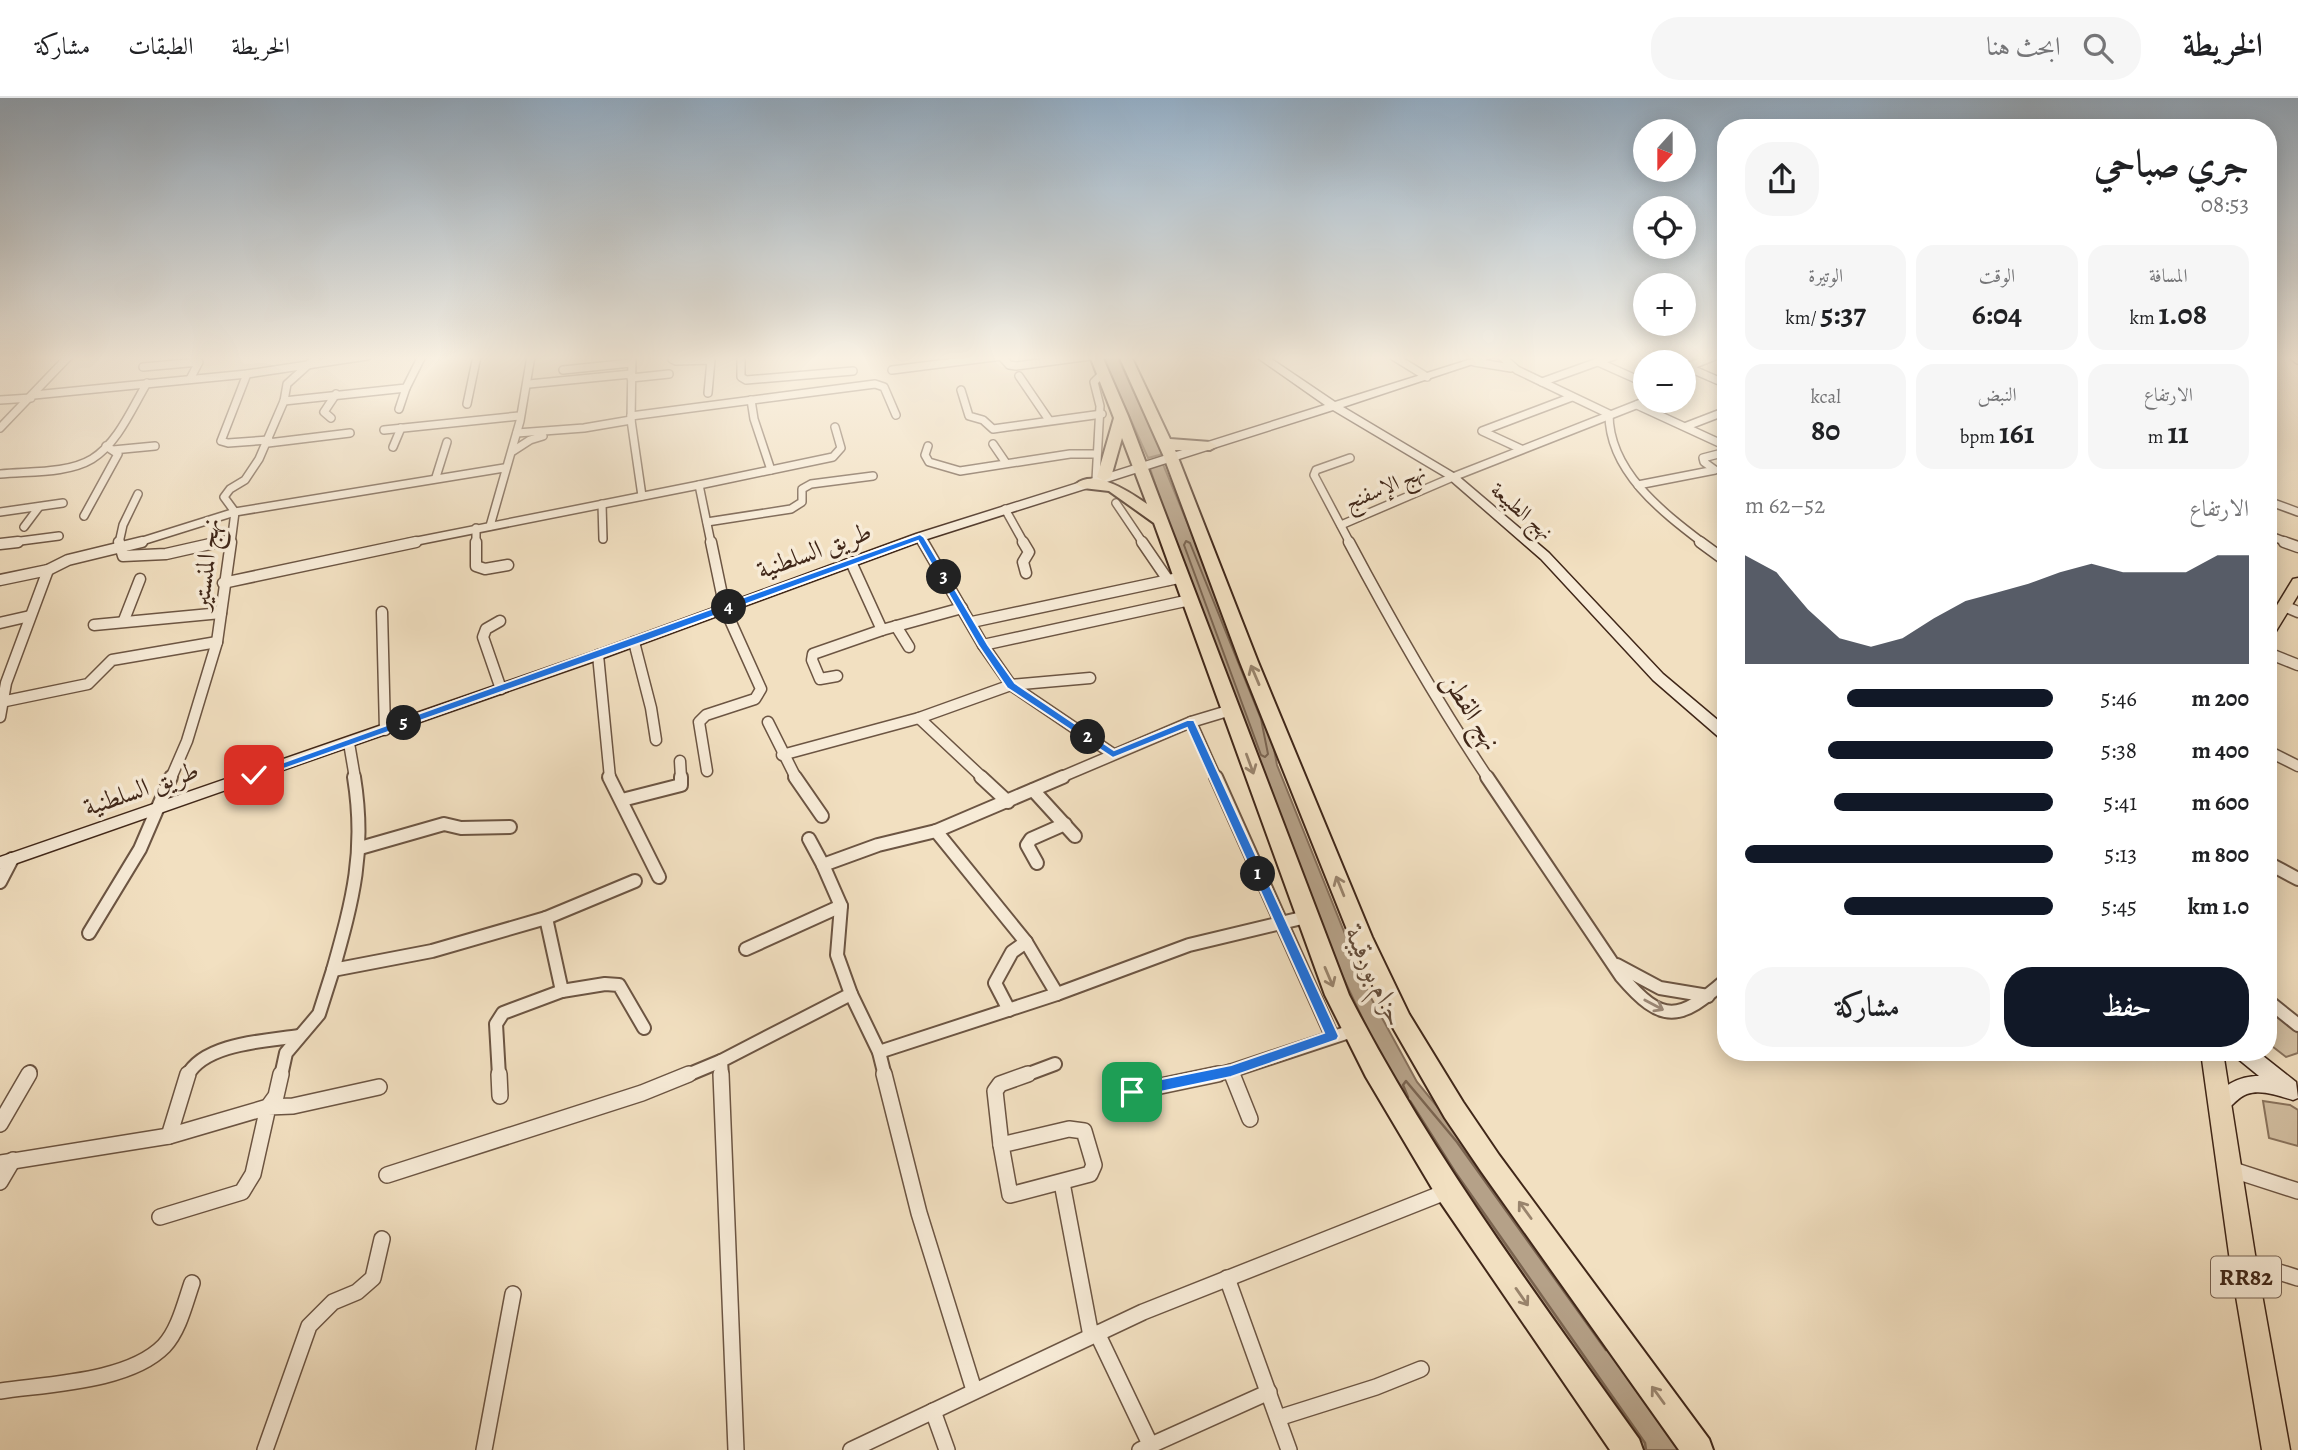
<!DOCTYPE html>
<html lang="ar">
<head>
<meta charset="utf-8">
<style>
  body { margin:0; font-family:Alegreya,Amiri,serif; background:#f6f6f6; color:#202124; direction:rtl; height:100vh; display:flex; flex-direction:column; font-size:26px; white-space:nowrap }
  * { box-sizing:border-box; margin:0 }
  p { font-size:23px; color:#757577 }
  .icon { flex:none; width:38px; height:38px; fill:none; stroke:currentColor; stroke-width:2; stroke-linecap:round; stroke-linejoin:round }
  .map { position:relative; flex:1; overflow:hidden; direction:ltr }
  .drawer { position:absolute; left:1717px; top:21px; width:560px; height:942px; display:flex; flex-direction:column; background:#fff; border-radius:28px; box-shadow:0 4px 18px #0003; direction:rtl }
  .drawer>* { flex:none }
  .needle { width:46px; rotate:201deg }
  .tools { position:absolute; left:1633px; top:21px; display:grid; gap:14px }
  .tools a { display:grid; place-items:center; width:63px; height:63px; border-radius:50%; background:#fff; box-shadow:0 4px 18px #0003; font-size:35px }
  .pin { position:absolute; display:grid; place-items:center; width:60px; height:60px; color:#fff; margin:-30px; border-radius:14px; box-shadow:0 4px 10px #0006 }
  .km { position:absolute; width:35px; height:35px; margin:-18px; border-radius:50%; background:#222; color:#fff; font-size:19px; line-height:35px; text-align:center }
  .round { display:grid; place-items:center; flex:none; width:74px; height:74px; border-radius:28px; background:#f6f6f6 }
  .overview { display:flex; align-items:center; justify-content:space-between; height:119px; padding:0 28px }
  h1 { font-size:38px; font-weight:600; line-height:52px }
  .metrics { display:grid; grid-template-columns:repeat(3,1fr); gap:10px; height:119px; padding:7px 28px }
  .metrics div { display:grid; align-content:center; border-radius:18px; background:#f6f6f6; text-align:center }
  .metrics b { font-size:30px; font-weight:600 }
  .metrics small { font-size:19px; font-weight:400 }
  .metrics p { font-size:19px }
  .chart { height:196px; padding:14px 28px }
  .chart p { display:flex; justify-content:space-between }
  .chart svg { width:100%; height:126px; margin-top:7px; fill:#111827; opacity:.7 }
  .button { display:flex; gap:14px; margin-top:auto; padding:14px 28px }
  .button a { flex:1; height:80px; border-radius:28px; background:#111827; color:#fff; font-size:28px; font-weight:600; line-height:80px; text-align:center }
  .button a+a { background:#f6f6f6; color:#202124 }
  ul { padding:0 28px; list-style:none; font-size:23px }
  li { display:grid; grid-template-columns:112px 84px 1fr; align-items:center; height:52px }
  li i { height:18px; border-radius:9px; background:#111827 }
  header { display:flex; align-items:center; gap:42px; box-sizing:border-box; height:98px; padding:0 35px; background:#fff; border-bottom:2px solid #e0e0e0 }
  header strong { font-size:33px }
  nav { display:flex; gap:38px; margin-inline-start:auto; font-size:24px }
  .search { width:490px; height:63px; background:#f6f6f6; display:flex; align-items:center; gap:18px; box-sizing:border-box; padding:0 24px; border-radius:28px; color:#757577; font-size:26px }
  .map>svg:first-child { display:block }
</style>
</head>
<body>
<header>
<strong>الخريطة</strong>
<div class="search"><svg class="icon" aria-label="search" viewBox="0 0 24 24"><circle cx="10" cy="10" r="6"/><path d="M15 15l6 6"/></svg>ابحث هنا</div>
<nav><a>الخريطة</a><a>الطبقات</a><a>مشاركة</a></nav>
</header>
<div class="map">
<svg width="2298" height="1352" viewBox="0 0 2298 1352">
  <rect width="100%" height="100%" fill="#f2e0c1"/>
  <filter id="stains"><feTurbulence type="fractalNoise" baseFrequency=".00286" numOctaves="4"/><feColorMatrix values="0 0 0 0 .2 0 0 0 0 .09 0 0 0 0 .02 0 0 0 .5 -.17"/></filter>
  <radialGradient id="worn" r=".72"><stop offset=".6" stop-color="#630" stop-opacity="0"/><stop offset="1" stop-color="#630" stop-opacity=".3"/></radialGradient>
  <g fill="#d4c1a4" stroke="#8a745e" stroke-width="2">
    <path d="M 2268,910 L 2298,935 L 2298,955 L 2286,959 L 2268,945 Z"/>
    <path d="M 2263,1003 L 2290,1007 L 2298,1012 L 2298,1048 L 2269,1040 Z"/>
  </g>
  <g fill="#b5a188" stroke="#86705c" stroke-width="2">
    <path d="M 1102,258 L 1117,258 L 1163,356 L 1148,360 Z"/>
    <path d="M 1163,366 L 1268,620 L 1277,667 L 1370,898 L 1417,984 L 1462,1039 L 1687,1352 L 1641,1352 L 1402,1003 L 1340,873 L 1171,435 L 1150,370 Z"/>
  </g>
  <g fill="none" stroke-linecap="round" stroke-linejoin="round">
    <path stroke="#7a6450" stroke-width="2" d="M 1186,443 L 1190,445 L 1261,621 L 1268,656 L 1265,659 L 1261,657 L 1184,447 Z"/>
    <g stroke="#7a6450" stroke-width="2.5">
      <path d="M 1408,999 L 1403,987 L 1406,983 L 1457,1044 L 1606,1252"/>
      <path d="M 1410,1003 L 1455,1074 L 1645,1345 L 1646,1352"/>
    </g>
    <g stroke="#6c5543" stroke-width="10">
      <g id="street-far3">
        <path d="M 632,258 L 631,322 L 642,398"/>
        <path d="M 673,258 L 672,261 L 676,263 L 711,262 L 708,295"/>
        <path d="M 741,258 L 741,279 L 746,282 L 853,273"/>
        <path d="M 1393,258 L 1427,279"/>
        <path d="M 1501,258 L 1517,272 L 1609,316 C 1609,373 1661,413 1703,445"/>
        <path d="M 2293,258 L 2298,262"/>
        <path d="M 1002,259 L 1009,267 L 1016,268 L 1091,258"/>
        <path d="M 1474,264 L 1511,270"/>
        <path d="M 1598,264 L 1645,285"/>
        <path d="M 143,269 L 199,264 L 190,281"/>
        <path d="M 1687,269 L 1726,286"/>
        <path d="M 1685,270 L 1715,258"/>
        <path d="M 563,272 L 631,265"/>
        <path d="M 892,272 L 1002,258"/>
        <path d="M 247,276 L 221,343 L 228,345 L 269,342"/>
        <path d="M 1019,278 L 1049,322"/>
        <path d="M 631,280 L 669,276"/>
        <path d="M 1542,284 L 1614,258"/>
        <path d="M 529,286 L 631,276"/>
        <path d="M 961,292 L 969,318 L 983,322 L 993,331 L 1102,316"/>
        <path d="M 34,297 L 247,276 L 367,258"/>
        <path d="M 0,302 L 31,300"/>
        <path d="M 751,302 L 754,321 L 771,372"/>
        <path d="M 284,303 L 406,290 L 422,258"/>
        <path d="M 467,306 L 477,258"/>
        <path d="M 1637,307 L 1726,348"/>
        <path d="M 399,311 L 406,290"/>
        <path d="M 631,318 L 875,286 L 884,289 L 896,317"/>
        <path d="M 331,320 L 324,314 L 336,296"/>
        <path d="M 1687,328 L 1726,313"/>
        <path d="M 0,330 L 69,258"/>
        <path d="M 384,332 L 519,318"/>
        <path d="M 517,335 L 584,330 L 631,322"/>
        <path d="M 268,345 L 350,335"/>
        <path d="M 993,346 L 1006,365"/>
        <path d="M 928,348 L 925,357 L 929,364 L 960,373 L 1070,356 L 1095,356"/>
        <path d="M 393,349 L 401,330"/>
        <path d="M 1521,351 L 1482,333 L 1572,299"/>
        <path d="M 113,352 L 155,348"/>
        <path d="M 513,353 L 530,342 L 543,338"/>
        <path d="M 1350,360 L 1316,372 L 1314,377 L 1350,445"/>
        <path d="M 0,376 C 28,373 67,376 92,361 C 118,345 132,310 147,285"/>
        <path d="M 436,379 L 447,344"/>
        <path d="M 1096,382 L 1100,308 L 1094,284 L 1104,274"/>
        <path d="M 699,387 L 833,359 L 841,350 L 835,329"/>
        <path d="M 1638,387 L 1715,372 L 1704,364 L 1703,360 L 1726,354"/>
        <path d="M 2268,403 L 2298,414"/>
        <path d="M 1116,405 L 1143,445"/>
        <path d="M 602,406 L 603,441"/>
        <path d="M 1005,411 L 1024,445"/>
        <path d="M 0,414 L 63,405"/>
        <path d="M 84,418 L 118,356 L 106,348"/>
        <path d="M 707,424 L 791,411 L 802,404 L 802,391 L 811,386 L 873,378"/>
        <path d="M 1341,427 L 1453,379 L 1646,303"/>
        <path d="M 490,428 L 520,323 L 531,258"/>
        <path d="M 24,429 L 39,409"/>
        <path d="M 476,430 L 476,445"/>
        <path d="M 2268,437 L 2289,445"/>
        <path d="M 920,439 L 924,445"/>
        <path d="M 5,445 L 59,438"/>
        <path d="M 119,445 L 123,427 L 138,396"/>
        <path d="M 136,445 L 235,414 L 504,370"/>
        <path d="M 212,445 L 230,441"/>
        <path d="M 231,445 L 235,414 L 224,399 L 230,391 L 245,382 L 259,361 L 284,303 L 287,286 L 318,258"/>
        <path d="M 407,445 L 699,387 L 711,445"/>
      </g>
    </g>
    <g stroke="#6c5543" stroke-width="13">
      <g id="street-far2">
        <path d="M 119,444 L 123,458 L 166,456 L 219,444"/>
        <path d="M 476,444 L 476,468 L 485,471 L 508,467"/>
        <path d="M 923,444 L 983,547 L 1190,502"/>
        <path d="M 1023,444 L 1029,454 L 1023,464 L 1026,475"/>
        <path d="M 1142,444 L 1168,482"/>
        <path d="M 1349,444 C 1392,525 1437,604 1488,680"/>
        <path d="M 1700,444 L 1726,463"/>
        <path d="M 2284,444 L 2298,449"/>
        <path d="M 0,446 L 18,444"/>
        <path d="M 851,464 L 882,532"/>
        <path d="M 0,482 L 48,472 L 68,462 L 142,444"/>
        <path d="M 223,485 L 416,444"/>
        <path d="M 2284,508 L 2298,514"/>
        <path d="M 382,514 L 385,632"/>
        <path d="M 124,522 L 140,481"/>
        <path d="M 500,523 L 486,531 L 483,539 L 501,591"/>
        <path d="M 972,524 L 1183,479"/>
        <path d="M 0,525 L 30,518"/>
        <path d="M 94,527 L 221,515"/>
        <path d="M 896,528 L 909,549"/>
        <path d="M 634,544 L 651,610 L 656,642"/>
        <path d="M 983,547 L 1011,587 L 919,620 L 983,680"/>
        <path d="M 2268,555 L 2298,567"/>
        <path d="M 598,557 L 610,680"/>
        <path d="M 837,578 L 820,581 L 812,562 L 813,556 L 882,532 L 962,510"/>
        <path d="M 1011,587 L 1113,656"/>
        <path d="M 1011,587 L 1090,580"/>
        <path d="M 1,604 L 88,586 L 112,562 L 217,544"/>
        <path d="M 0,619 L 6,585 L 48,472"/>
        <path d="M 768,624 L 796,680"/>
        <path d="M 1191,624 L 1216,680"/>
        <path d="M 349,645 L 355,680"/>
        <path d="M 2268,653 L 2298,668"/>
        <path d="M 782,657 L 919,620"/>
        <path d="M 680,663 L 681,680"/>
        <path d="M 707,673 L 699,624 L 706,617 L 755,601 L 761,591 L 725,511 L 711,444"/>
        <path d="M 171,680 L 187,643 L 217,544 L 231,444"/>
        <path d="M 1059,680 L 1191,624 L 1231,612"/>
      </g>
    </g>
    <g stroke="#6c5543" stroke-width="16">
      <g id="street-far1">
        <path d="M 354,679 C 366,753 353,801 333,872 L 432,853 L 546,820 L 562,893 L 605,886 L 619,887 L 644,930"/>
        <path d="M 609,679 L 659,779"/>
        <path d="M 795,679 L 822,718"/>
        <path d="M 981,679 L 1008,704"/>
        <path d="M 1216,679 L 1332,938"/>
        <path d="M 1487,679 L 1621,878 C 1663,927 1679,923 1726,882"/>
        <path d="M 1033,692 L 1075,738"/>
        <path d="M 622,702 L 681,687 L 681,679"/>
        <path d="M 809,741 L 823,767"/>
        <path d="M 360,750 L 444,726 L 461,730 L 510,729"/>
        <path d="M 1037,765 L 1027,747 L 1031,741 L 1065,726"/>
        <path d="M 2268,765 L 2298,781"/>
        <path d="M 0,784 L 12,761"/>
        <path d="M 546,820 L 635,783"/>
        <path d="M 89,835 L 140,751 L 171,679"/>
        <path d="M 746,851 L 841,808"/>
        <path d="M 1617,867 L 1660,890 L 1708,898"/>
        <path d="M 851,896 L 879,954 L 885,978"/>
        <path d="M 1057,896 L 1189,847 L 1306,819"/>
        <path d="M 2268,903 L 2298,927"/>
        <path d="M 1009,912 L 995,885 L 1012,854 L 1026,844"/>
        <path d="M 879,954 L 1057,896 L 1026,844 L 936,733"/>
        <path d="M 28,978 L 30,974"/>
        <path d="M 187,978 C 204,945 266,943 299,938"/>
        <path d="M 281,978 L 286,955 L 319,916 L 333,872"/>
        <path d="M 499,978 L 496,926 L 503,915 L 562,893"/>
        <path d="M 685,978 L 721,963"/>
        <path d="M 722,978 L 721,963 L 851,896 L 837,857 L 841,808 L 823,767 L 878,747 L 936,733 L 1063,679"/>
        <path d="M 1023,978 L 1055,966"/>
        <path d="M 1210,978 L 1231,973"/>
        <path d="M 1233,978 L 1231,973 L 1355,932"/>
      </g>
    </g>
    <g stroke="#6c5543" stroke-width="18">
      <g id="street">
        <path d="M 499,976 L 500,998"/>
        <path d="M 721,976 L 736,1352"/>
        <path d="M 884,976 L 919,1115 L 974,1292"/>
        <path d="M 1232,976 L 1250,1021"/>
        <path d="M 1132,994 L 1218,976"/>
        <path d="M 0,1026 L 29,976"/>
        <path d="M 1069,1031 L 1084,1033 L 1094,1067 L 1090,1076 L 1010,1097 L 1001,1047 Z"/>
        <path d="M 169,1038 L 188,976"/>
        <path d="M 1001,1047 L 995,993 L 1000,986 L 1028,976"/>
        <path d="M 0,1065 L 169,1038 L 268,1009 L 276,998 L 281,976"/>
        <path d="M 2230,1071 L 2298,1093"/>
        <path d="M 387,1077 L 642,995 L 689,976"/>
        <path d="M 0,1084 L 13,1062"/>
        <path d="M 1062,1085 L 1091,1238"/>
        <path d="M 160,1119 L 242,1094 L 253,1076 L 268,1009 L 293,1008 L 379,989"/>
        <path d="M 2244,1163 L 2298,1180"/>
        <path d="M 1227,1180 L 1289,1352"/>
        <path d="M 1097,1235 L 1150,1346"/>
        <path d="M 0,1293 C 47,1286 129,1284 164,1248 C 179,1232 185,1205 192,1185"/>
        <path d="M 933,1313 L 947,1352"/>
        <path d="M 1278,1320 L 1376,1289 L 1421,1271"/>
        <path d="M 265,1352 L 309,1228 L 333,1204 L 357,1194 L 373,1180 L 382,1141"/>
        <path d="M 484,1352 L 513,1196"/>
        <path d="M 851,1352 L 1143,1214 L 1448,1093"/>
        <path d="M 1140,1352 L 1269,1294"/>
      </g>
    </g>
    <g stroke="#402719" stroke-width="3">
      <g id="secondary">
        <path d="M 1255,258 L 1267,258 L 1335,304 L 1481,258 L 1497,258 L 1343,309 L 1457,377 L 1549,455 L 1663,576 L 1726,629 L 1726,643 L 1721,641 L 1653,582 L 1541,461 L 1449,381 L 1333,312 L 924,442 L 603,560 L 0,771 L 0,759 L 593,554 L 916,436 L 1325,307 Z"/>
        <path d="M 2234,954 L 2258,954 L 2296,984 L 2298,1000 L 2293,1002 C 2279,998 2261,991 2247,996 C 2233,1001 2229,1018 2213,1012 L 2210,1006 C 2219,988 2240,978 2259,978 L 2237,960 Z"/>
      </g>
    </g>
    <g stroke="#402719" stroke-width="3">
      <g id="primary">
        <path d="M 2298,480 L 2298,497 L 2273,538 L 2268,540 L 2268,522 L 2293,481 Z"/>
        <path d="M 2201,954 L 2223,954 L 2256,1163 L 2290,1352 L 2262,1352 L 2230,1163 Z"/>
      </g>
    </g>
    <g stroke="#402719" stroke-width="4">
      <g id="highway">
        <path d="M 1090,258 L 1102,258 L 1128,318 L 1349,897 C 1430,1055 1536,1196 1639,1341 L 1643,1352 L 1610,1352 L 1439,1102 L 1366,979 L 1325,897 L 1154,425 L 1109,393 L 1083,390 L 1076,386 C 1095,370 1131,395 1147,406 L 1122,340 L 1111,379 L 1104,383 L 1097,379 L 1114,320 Z"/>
        <path d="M 1119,258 L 1131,258 L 1170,341 L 1210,344 L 1217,348 L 1210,352 L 1175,352 L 1258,564 L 1372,839 L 1409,916 L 1463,1004 L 1499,1057 L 1709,1341 L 1713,1352 L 1679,1352 L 1481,1073 L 1445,1020 L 1392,928 L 1350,839 L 1240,564 L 1164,359 Z"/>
      </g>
    </g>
    <use href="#street-far3" stroke="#f7ebd7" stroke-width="7"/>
    <use href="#street-far2" stroke="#f7ebd7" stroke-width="10"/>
    <use href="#street-far1" stroke="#f7ebd7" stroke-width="12"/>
    <use href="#street" stroke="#f7ebd7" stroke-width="15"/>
    <use href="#secondary" fill="#f7ebd7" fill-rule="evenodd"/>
    <use href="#primary" fill="#f2e0c1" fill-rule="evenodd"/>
    <use href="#highway" fill="#f2e0c1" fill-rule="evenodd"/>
  </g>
  <defs><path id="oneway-shaft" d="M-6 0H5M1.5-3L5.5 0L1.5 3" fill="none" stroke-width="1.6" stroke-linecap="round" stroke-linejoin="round" transform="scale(1.75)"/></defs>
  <g stroke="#99846d">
    <use href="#oneway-shaft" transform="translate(1255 577) rotate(-113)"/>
    <use href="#oneway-shaft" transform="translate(1250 666) rotate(70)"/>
    <use href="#oneway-shaft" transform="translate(1340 788) rotate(-112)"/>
    <use href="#oneway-shaft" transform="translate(1329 879) rotate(67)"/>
    <use href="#oneway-shaft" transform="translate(1525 1112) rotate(-126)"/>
    <use href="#oneway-shaft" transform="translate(1522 1199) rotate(55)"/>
    <use href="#oneway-shaft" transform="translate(1658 1297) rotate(-126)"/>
  </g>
  <use stroke="#9c8978" href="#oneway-shaft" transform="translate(1654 907) rotate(28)"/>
  <linearGradient id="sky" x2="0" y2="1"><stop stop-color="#93acc2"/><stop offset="0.58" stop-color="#f9f1e3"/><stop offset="1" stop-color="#f9f1e3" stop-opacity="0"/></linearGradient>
  <rect width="2298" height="448" fill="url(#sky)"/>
  <path fill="#1a73e8" stroke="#fff" stroke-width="2" d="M 920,436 L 924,439 L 988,547 L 1015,585 L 1114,652 L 1187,622 L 1194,622 L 1339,938 L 1337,942 L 1231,979 L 1132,1000 L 1126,998 L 1124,994 L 1132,987 L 1231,967 L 1324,935 L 1187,630 L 1113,660 L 1007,590 L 978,547 L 918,443 L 638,546 L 258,680 L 250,680 L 248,677 Z"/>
  <g text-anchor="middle" stroke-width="7" stroke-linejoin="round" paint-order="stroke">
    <g font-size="21" fill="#402719" stroke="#f7ebd7">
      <text transform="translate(1385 389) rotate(-23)" y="7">نهج الإسفنج</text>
      <text transform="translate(1522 413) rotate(41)" y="7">نهج الطبيعة</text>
    </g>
    <rect fill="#f7ebd7" stroke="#776252" stroke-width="2" x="2211" y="1158.5" width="70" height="41" rx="5"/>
    <g font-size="24" font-weight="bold" fill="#402719">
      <text x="2246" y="1187">RR82</text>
    </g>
    <g font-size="26" fill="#402719" stroke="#f7ebd7">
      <text transform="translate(814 452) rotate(-20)" y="9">طريق السلطنية</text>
      <text transform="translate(205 466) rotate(-83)" y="9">نهج المنستير</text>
      <text transform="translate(1472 613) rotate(58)" y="9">نهج القطن</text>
      <text transform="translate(141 690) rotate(-19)" y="9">طريق السلطنية</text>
    </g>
    <g font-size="28" font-style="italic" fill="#634c3a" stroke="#f7ebd7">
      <text transform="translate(1376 878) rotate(65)" y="10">حزام بورقيبة</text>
    </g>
  </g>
  <rect width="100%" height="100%" filter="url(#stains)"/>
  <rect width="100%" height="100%" fill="url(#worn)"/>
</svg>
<div class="tools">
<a><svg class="needle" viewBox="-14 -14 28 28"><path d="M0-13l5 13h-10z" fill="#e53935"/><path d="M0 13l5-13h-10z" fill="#757577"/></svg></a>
<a><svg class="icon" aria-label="locate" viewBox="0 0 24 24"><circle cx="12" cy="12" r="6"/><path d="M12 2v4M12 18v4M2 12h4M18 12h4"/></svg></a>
<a>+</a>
<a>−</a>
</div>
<div class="pin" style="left:1132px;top:994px;background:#1e9e55"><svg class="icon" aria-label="arrive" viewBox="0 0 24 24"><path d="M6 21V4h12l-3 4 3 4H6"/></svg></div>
<div class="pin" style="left:254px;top:677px;background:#d93025"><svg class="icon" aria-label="check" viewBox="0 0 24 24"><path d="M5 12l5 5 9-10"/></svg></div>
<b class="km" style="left:1258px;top:776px">1</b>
<b class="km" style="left:1088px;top:639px">2</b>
<b class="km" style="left:944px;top:479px">3</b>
<b class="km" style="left:729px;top:509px">4</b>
<b class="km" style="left:404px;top:625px">5</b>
<section class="drawer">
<div class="overview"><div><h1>جري صباحي</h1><p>08:53</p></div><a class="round"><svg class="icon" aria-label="share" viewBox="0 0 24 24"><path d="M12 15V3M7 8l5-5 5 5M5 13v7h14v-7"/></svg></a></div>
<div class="metrics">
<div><p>المسافة</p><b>1.08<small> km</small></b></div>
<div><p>الوقت</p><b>6:04</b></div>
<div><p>الوتيرة</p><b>5:37<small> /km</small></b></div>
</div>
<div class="metrics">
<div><p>الارتفاع</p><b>11<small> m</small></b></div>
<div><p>النبض</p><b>161<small> bpm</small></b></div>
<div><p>kcal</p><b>80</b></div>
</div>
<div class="chart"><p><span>الارتفاع</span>52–62 m</p>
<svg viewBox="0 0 160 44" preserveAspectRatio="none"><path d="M0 44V6L10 12L20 25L30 35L40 38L50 35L60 28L70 22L80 19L90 16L100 12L110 9L120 12L130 12L140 12L150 6L160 6V44z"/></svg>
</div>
<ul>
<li><b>200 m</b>5:46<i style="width:67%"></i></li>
<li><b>400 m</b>5:38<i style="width:73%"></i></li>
<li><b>600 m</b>5:41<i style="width:71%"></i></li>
<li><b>800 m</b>5:13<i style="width:100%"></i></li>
<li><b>1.0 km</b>5:45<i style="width:68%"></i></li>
</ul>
<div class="button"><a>حفظ</a><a>مشاركة</a></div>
</section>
</div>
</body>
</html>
